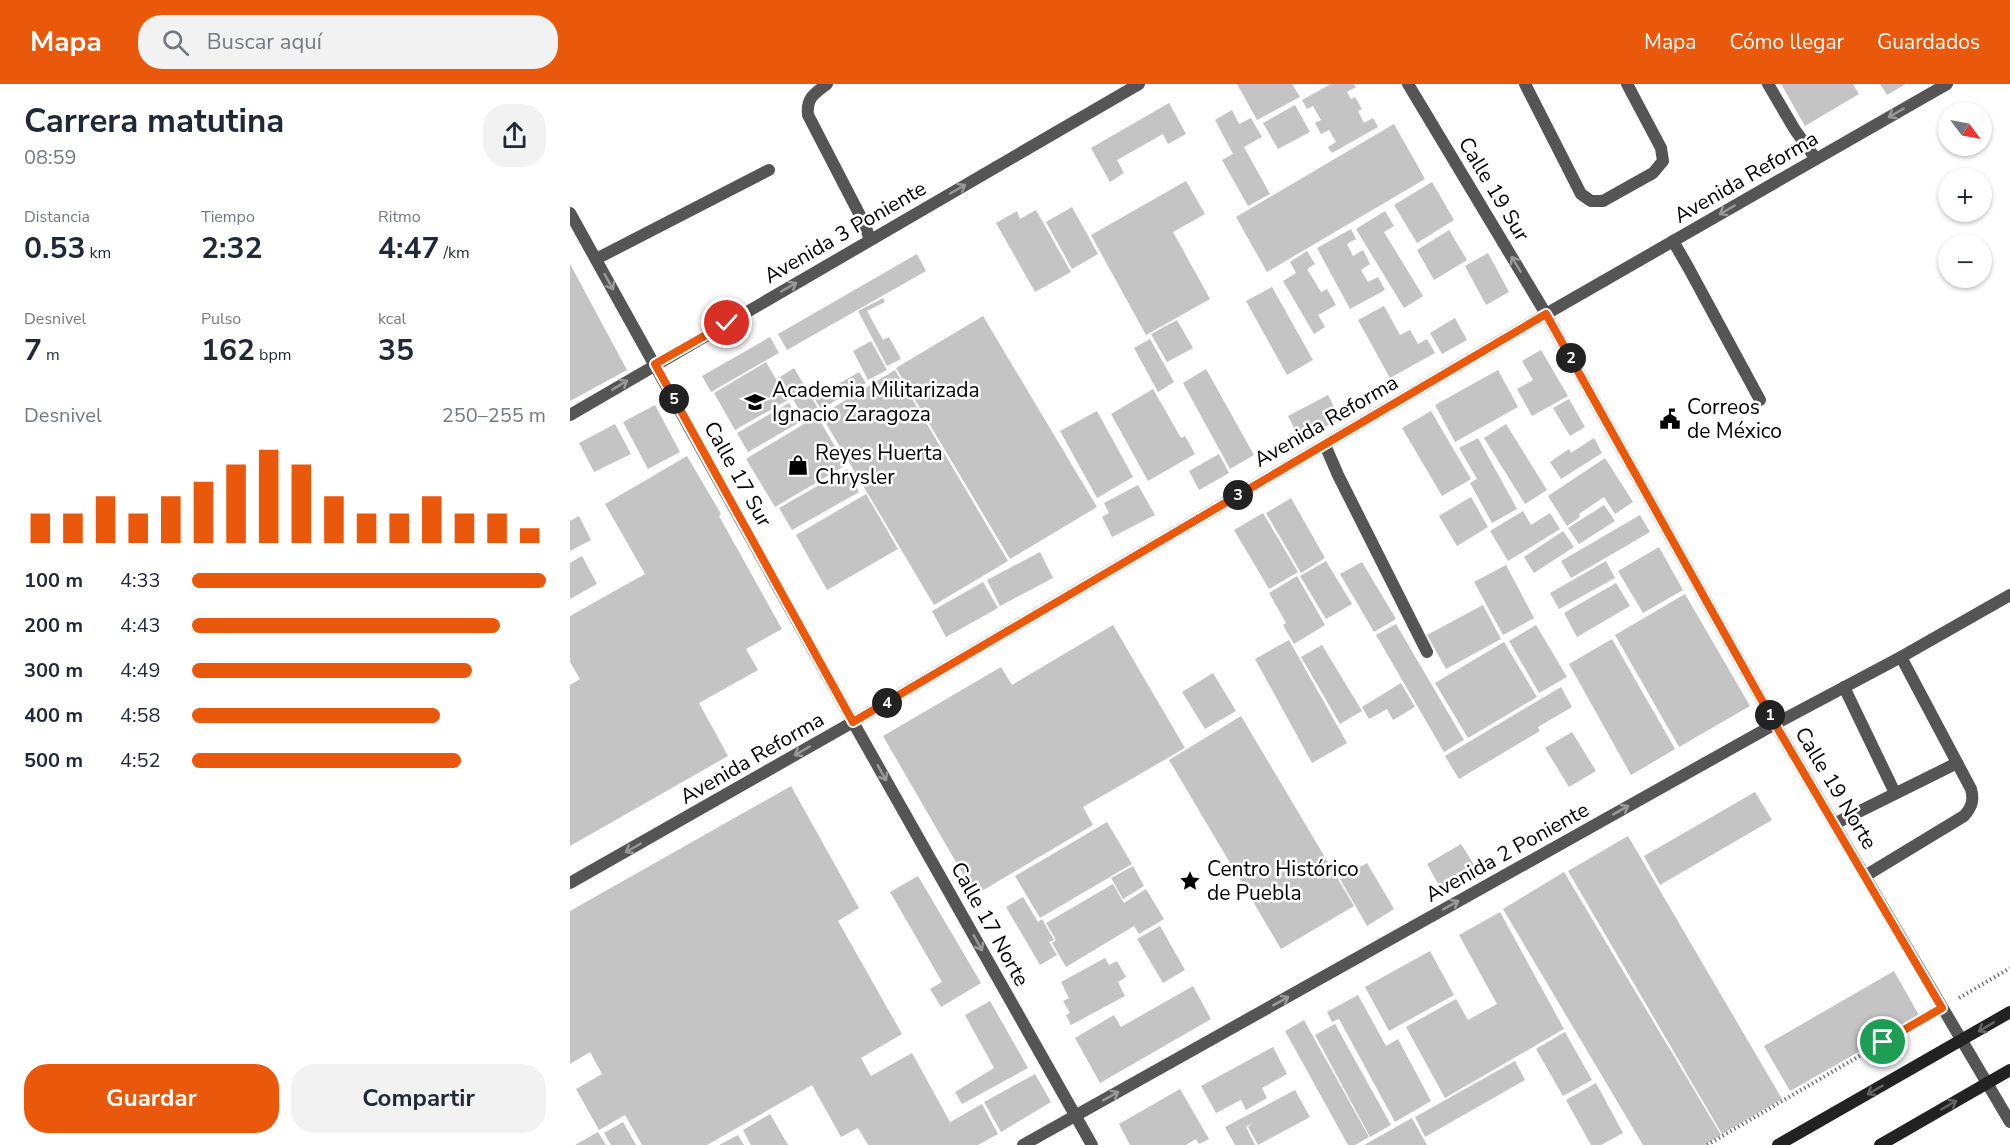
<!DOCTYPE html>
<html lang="es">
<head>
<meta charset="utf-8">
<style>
  body { margin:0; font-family:"Nunito Sans",sans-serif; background:#f2f2f3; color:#1f2937; height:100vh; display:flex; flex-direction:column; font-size:22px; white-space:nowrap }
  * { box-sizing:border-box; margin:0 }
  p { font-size:20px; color:#747a83 }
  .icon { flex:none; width:33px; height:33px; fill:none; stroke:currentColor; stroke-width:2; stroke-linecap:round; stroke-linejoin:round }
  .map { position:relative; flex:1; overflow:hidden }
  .drawer { display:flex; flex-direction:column; background:#fff; width:570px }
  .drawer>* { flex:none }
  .needle { width:39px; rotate:122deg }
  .controls { position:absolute; left:1368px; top:18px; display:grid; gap:12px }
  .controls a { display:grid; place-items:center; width:54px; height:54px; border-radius:50%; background:#fff; box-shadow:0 2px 4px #0004; font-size:30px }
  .pin { position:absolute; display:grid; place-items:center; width:51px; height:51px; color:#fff; margin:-26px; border:3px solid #fff; border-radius:50%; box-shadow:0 2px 6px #0007 }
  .km { position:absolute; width:30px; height:30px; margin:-15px; border-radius:50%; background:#222; color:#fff; font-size:16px; line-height:30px; text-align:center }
  .round { display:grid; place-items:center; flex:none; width:63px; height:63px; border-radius:24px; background:#f2f2f3 }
  .summary { display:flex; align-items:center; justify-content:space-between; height:102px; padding:0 24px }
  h1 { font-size:33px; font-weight:700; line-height:45px }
  .metrics { display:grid; grid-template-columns:repeat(3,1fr); gap:9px; height:102px; padding:6px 24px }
  .metrics div { display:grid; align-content:center }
  .metrics b { font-size:30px; font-weight:700 }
  .metrics small { font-size:16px; font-weight:400 }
  .metrics p { font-size:16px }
  .chart { height:168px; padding:12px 24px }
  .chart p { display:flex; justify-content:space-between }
  .chart svg { width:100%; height:108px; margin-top:6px; stroke:#ea580c; stroke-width:6 }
  .cta { display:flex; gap:12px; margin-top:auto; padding:12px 24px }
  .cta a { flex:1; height:69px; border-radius:24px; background:#ea580c; color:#fff; font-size:24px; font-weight:700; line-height:69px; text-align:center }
  .cta a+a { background:#f2f2f3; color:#1f2937 }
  ul { padding:0 24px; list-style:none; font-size:20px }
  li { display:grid; grid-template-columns:96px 72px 1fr; align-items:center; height:45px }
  li i { height:15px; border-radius:8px; background:#ea580c }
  header { display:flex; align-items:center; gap:36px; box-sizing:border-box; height:84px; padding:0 30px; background:#ea580c; color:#fff }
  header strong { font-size:28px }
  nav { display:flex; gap:33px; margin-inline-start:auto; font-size:21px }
  .search { width:420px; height:54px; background:#f2f2f3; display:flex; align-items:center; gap:15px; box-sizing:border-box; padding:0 21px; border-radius:24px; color:#747a83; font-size:22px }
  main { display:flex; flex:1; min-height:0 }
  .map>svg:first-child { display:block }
</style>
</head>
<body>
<header>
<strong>Mapa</strong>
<div class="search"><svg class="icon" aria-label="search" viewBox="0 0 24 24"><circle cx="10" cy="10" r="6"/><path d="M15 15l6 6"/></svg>Buscar aquí</div>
<nav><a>Mapa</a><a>Cómo llegar</a><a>Guardados</a></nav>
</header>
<main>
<section class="drawer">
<div class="summary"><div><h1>Carrera matutina</h1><p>08:59</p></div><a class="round"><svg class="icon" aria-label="share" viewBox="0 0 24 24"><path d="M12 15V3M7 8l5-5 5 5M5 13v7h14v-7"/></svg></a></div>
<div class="metrics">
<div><p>Distancia</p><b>0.53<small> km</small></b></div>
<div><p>Tiempo</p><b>2:32</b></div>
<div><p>Ritmo</p><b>4:47<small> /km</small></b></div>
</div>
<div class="metrics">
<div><p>Desnivel</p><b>7<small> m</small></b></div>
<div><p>Pulso</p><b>162<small> bpm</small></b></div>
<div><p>kcal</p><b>35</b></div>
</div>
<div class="chart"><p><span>Desnivel</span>250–255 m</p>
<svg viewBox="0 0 160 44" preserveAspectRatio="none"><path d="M5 44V32M15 44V32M25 44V25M35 44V32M45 44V25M55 44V19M65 44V12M75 44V6M85 44V12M95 44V25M105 44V32M115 44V32M125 44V25M135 44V32M145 44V32M155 44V38"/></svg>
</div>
<ul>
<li><b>100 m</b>4:33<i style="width:100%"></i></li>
<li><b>200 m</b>4:43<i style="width:87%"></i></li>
<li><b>300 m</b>4:49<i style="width:79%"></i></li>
<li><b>400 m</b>4:58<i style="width:70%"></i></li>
<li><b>500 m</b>4:52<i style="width:76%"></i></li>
</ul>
<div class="cta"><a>Guardar</a><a>Compartir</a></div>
</section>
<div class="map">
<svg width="1440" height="1061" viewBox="0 0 1440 1061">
  <rect width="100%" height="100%" fill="#fff"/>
  <g fill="#c4c4c4">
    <path d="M 667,0 L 722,0 L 730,13 L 687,36 Z"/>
    <path d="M 761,0 L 784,0 L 786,3 L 777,8 L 781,15 L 785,13 L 792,25 L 788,27 L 794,39 L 803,34 L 808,43 L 762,69 L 758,63 L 766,58 L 759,46 L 751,50 L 745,39 L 751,36 L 743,22 L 737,25 L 732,16 Z"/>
    <path d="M 1211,0 L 1283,0 L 1289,10 L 1235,42 Z"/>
    <path d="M 1310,0 L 1336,0 L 1317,11 Z"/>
    <path d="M 599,19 L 616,50 L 598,60 L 593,50 L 547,76 L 554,89 L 540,98 L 521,64 Z"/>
    <path d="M 725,21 L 740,48 L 708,65 L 693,39 Z"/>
    <path d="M 662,26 L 669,40 L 681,34 L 692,53 L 674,63 L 700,110 L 678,122 L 652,76 L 663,70 L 645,36 Z"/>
    <path d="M 824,40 L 855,95 L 697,188 L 666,133 Z"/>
    <path d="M 616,97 L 635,130 L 603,148 L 640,215 L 576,251 L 521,151 Z"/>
    <path d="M 862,98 L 884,136 L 847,159 L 824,121 Z"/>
    <path d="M 502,123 L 528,170 L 502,185 L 476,138 Z"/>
    <path d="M 466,126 L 501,188 L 465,208 L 426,139 L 447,127 L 450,135 Z"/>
    <path d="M 815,127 L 824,142 L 814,148 L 853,212 L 834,224 L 786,145 Z"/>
    <path d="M 781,145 L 786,155 L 777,160 L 783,172 L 793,166 L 800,180 L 791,186 L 798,198 L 808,193 L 815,206 L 780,225 L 747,164 Z"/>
    <path d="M 879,146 L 897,176 L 864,196 L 847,166 Z"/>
    <path d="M 737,167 L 745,180 L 737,185 L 751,208 L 757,205 L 766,221 L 748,231 L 755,243 L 744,250 L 713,197 L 726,189 L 720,178 Z"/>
    <path d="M 918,169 L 939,208 L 916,221 L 895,182 Z"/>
    <path d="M 347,170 L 356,187 L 217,266 L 208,250 Z"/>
    <path d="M 0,180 L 57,286 L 0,317 Z"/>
    <path d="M 702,203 L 743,276 L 717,291 L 676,217 Z"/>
    <path d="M 313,214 L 315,218 L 297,227 L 313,256 L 319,253 L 331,275 L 317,282 L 288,227 Z"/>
    <path d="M 814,222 L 830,251 L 840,246 L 848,260 L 857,255 L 865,269 L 820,294 L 788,236 Z"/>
    <path d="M 413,232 L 527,423 L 440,475 L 326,284 Z"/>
    <path d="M 885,234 L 897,256 L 872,270 L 860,249 Z"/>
    <path d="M 607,236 L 623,264 L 597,278 L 581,250 Z"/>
    <path d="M 200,253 L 209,269 L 141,308 L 132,292 Z"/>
    <path d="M 580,255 L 604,298 L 588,308 L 564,264 Z"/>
    <path d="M 301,257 L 317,286 L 298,296 L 283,267 Z"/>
    <path d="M 971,266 L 998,312 L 962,332 L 947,305 L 963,296 L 952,277 Z"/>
    <path d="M 196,278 L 218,316 L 165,346 L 144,309 Z"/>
    <path d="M 224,284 L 249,326 L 234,334 L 210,293 Z"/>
    <path d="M 636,285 L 684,371 L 660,385 L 613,299 Z"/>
    <path d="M 325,286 L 438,477 L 364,521 L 251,331 Z"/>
    <path d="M 928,286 L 948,323 L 885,358 L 865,321 Z"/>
    <path d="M 289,288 L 296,299 L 251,325 L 244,314 Z"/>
    <path d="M 583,305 L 611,354 L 615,352 L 625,370 L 578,397 L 541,330 Z"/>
    <path d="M 758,311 L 770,335 L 730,356 L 718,332 Z"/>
    <path d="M 999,315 L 1015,343 L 1000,352 L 983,324 Z"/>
    <path d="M 219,319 L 230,338 L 178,368 L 167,349 Z"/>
    <path d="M 85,321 L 110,368 L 78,385 L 53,338 Z"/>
    <path d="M 527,327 L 563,393 L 527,414 L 490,347 Z"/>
    <path d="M 861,327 L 901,395 L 872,412 L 832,344 Z"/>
    <path d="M 247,332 L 276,381 L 205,423 L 176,375 Z"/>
    <path d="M 45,340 L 61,370 L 24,388 L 9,359 Z"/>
    <path d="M 936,340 L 977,406 L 955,420 L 914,354 Z"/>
    <path d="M 908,354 L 947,425 L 922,439 L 900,399 L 907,395 L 889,364 Z"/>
    <path d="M 1024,354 L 1032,369 L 991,395 L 980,378 L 999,365 L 1001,369 Z"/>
    <path d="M 649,370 L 659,389 L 629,406 L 619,387 Z"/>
    <path d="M 117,372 L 151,430 L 149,432 L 212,545 L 176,565 L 188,586 L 129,619 L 158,672 L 0,762 L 0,601 L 10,595 L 0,578 L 0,532 L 75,490 L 35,420 Z"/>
    <path d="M 1035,374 L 1063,418 L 1045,430 L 1034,413 L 1009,430 L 1010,433 L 997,442 L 978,412 Z"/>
    <path d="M 277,385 L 289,408 L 222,446 L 209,424 Z"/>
    <path d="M 568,401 L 585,431 L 542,453 L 532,433 L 539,429 L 534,419 Z"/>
    <path d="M 296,410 L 328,465 L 257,506 L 226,451 Z"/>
    <path d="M 901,413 L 918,443 L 887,462 L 869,432 Z"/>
    <path d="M 721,414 L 755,474 L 731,489 L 696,429 Z"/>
    <path d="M 1034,421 L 1045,437 L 1009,460 L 998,444 Z"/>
    <path d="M 953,427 L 961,441 L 980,429 L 990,445 L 938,477 L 920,447 Z"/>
    <path d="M 693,429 L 728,488 L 699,505 L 664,446 Z"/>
    <path d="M 1070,431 L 1080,448 L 1001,494 L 991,477 Z"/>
    <path d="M 9,432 L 21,456 L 0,467 L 0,437 Z"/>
    <path d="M 993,447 L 1004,463 L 964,489 L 954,473 Z"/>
    <path d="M 1089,463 L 1113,506 L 1073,529 L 1048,487 Z"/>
    <path d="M 470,468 L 483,494 L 430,522 L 417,496 Z"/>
    <path d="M 12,472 L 27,500 L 0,515 L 0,479 Z"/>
    <path d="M 756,477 L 782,520 L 756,535 L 730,492 Z"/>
    <path d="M 1036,477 L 1045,494 L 989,525 L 980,509 Z"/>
    <path d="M 792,478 L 826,535 L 804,548 L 770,490 Z"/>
    <path d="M 936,481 L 964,534 L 933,551 L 904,498 Z"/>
    <path d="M 727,492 L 755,541 L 724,560 L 713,541 L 716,539 L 699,509 Z"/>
    <path d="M 413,498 L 428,524 L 376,553 L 362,527 Z"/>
    <path d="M 1046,499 L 1060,522 L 1007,553 L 994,529 Z"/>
    <path d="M 1115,510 L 1180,622 L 1109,663 L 1045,551 Z"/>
    <path d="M 913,521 L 931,555 L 876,585 L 857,551 Z"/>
    <path d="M 826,540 L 894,656 L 874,668 L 806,551 Z"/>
    <path d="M 543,541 L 615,664 L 513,723 L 523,741 L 405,811 L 313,652 L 431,583 L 442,601 Z"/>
    <path d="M 966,541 L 997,593 L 969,609 L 939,557 Z"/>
    <path d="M 1042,555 L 1105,665 L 1061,691 L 999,580 Z"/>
    <path d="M 719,556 L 777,659 L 742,679 L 685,575 Z"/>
    <path d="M 934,558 L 967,613 L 898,654 L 865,599 Z"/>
    <path d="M 752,561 L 792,627 L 770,640 L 731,573 Z"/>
    <path d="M 643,589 L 666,627 L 635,645 L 612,608 Z"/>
    <path d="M 831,599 L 845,623 L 823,636 L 817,625 L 799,635 L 792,623 Z"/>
    <path d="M 991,603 L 1002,623 L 968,643 L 970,647 L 889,695 L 875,672 Z"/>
    <path d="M 671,632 L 784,822 L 711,865 L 599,676 Z"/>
    <path d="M 1002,648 L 1026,687 L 999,703 L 975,664 Z"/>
    <path d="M 221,702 L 289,824 L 268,837 L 332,950 L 291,974 L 301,992 L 342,969 L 380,1038 L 412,1020 L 428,1050 L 408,1061 L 298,1061 L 288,1044 L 271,1053 L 242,1001 L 137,1061 L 72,1061 L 55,1031 L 29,1046 L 6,1005 L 32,990 L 20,968 L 0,980 L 0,827 Z"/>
    <path d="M 1185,708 L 1202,736 L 1090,801 L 1074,772 Z"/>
    <path d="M 537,738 L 562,780 L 470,834 L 445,792 Z"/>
    <path d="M 1058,752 L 1212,1015 L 1152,1050 L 998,787 Z"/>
    <path d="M 891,760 L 906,784 L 871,805 L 857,780 Z"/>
    <path d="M 797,779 L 824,825 L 797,842 L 770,795 Z"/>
    <path d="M 563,782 L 574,802 L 553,815 L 541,794 Z"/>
    <path d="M 994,788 L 1151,1051 L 1135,1061 L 1073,1061 L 933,825 Z"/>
    <path d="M 348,792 L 411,899 L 371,923 L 360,905 L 372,898 L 320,808 Z"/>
    <path d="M 543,800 L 554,819 L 576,805 L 594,835 L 569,850 L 564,842 L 496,883 L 482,859 L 486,856 L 476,839 Z"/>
    <path d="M 453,813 L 468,838 L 472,835 L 484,856 L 479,858 L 487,871 L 470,881 L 436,823 Z"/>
    <path d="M 930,828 L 994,945 L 875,1014 L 836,943 L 886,915 L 898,936 L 927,920 L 889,851 Z"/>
    <path d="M 590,842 L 615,886 L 593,899 L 567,855 Z"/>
    <path d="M 860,867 L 884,911 L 819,947 L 795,903 Z"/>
    <path d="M 535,874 L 539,881 L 547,877 L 556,893 L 548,898 L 555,912 L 501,941 L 496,931 L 500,929 L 493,917 L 499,914 L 491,898 Z"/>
    <path d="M 1324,887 L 1350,933 L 1220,1007 L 1194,962 Z"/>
    <path d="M 623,902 L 641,935 L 530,999 L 505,954 L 544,931 L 551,943 Z"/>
    <path d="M 788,911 L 816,962 L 828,955 L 861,1017 L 825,1038 L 769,935 L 762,938 L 757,928 Z"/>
    <path d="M 420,917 L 458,984 L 392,1020 L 385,1008 L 424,984 L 395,931 Z"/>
    <path d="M 734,936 L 799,1053 L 785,1061 L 778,1061 L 715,947 Z"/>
    <path d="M 765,940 L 821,1041 L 800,1053 L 745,951 Z"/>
    <path d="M 995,948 L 1022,996 L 993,1012 L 966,965 Z"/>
    <path d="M 703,963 L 717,990 L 692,1004 L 697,1014 L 676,1026 L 671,1016 L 646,1029 L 631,1002 Z"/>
    <path d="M 945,977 L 955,996 L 855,1053 L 845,1033 Z"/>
    <path d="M 465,990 L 481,1018 L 431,1048 L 414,1018 Z"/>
    <path d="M 1026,999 L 1053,1049 L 1031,1061 L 1021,1061 L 996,1016 Z"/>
    <path d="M 610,1005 L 639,1055 L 629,1060 L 626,1055 L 616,1061 L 560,1061 L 549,1040 Z"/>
    <path d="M 725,1006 L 740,1033 L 688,1061 L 678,1043 L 683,1039 L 676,1043 L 685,1061 L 665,1061 L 655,1043 Z"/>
    <path d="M 200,1030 L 218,1061 L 181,1061 L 173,1046 Z"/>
    <path d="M 842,1034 L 857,1061 L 794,1061 Z"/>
    <path d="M 53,1038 L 66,1061 L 41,1061 L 34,1049 Z"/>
    <path d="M 28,1048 L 36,1061 L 5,1061 Z"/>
    <path d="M 168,1051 L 174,1061 L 149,1061 Z"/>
  </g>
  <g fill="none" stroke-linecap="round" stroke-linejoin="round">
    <g stroke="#777" stroke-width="4" stroke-dasharray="1.5 3" stroke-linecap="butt">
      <path d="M 1389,914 L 1440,884"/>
      <path d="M 1137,1061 L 1356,933"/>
    </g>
    <g stroke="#555" stroke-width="12">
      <path d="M 257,0 C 244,10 236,14 238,31 L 295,141 L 300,156"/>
      <path d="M 955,0 L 1011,110 L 1021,117 L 1033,117 L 1083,89 L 1093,77 L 1091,64 L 1057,0"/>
      <path d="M 1198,0 L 1225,46 L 1246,75"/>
      <path d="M 1103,157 L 1118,183 L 1190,316"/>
      <path d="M 26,175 L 199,86"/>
      <path d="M 755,361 L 768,391 L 857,568"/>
      <path d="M 1274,603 L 1325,709"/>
      <path d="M 1264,740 L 1387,679"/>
      <path d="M 1295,792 L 1394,732 C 1402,723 1404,716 1401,705 L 1331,573"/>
    </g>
    <g stroke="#555" stroke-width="12">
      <path d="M 838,0 L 976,230 L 1205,640 L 1440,1038"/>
      <path d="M 0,129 L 283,638 L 522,1061"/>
      <path d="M 0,331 L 569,0"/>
      <path d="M 0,799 L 283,638 L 976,230 L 1377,0"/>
      <path d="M 453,1061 L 1205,640 L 1331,573 L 1440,511"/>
    </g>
    <g stroke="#222" stroke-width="12">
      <path d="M 1208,1061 L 1440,928"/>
      <path d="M 1310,1061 L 1440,986"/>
    </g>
  </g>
  <defs><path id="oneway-shaft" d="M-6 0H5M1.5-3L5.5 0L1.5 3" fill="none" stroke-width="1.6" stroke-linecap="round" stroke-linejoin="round" transform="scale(1.5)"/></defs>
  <g stroke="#999">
    <use href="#oneway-shaft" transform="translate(1326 29) rotate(150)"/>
    <use href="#oneway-shaft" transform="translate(388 105) rotate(-30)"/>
    <use href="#oneway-shaft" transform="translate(1157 126) rotate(150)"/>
    <use href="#oneway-shaft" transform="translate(946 180) rotate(-121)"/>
    <use href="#oneway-shaft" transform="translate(39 198) rotate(61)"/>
    <use href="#oneway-shaft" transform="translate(219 203) rotate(-30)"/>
    <use href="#oneway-shaft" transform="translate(50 301) rotate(-31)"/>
    <use href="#oneway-shaft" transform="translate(232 667) rotate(150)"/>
    <use href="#oneway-shaft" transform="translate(312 689) rotate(61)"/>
    <use href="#oneway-shaft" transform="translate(1051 726) rotate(-29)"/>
    <use href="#oneway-shaft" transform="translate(63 764) rotate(150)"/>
    <use href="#oneway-shaft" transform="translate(881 821) rotate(-29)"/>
    <use href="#oneway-shaft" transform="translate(408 859) rotate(61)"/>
    <use href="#oneway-shaft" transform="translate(711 917) rotate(-29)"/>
    <use href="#oneway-shaft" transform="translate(541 1012) rotate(-29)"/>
  </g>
  <g stroke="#646464">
    <use href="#oneway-shaft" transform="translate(1416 943) rotate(149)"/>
    <use href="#oneway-shaft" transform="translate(1305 1006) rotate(150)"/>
    <use href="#oneway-shaft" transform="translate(1379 1021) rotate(-30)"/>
  </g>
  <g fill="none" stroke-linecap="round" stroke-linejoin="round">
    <g stroke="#fff" stroke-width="12">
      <path id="route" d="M 157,239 L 85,280 L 283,638 L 976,230 L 1205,640 L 1372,924 L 1313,958"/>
    </g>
    <use href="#route" stroke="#ea580c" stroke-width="8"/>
  </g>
  <defs>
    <g id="school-bare" transform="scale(1.62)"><path d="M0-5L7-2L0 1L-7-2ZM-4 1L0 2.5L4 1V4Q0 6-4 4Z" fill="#000" stroke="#fff" stroke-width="2.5" paint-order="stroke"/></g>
    <g id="civic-bare" transform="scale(1.62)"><path d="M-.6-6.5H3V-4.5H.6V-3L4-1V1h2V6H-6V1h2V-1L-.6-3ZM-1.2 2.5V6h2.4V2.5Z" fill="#000" stroke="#fff" stroke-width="2.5" paint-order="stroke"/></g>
    <g id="shop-bare" transform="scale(1.62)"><path d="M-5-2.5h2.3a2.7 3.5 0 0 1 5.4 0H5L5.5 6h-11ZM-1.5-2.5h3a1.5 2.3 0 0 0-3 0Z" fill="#000" stroke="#fff" stroke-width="2.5" paint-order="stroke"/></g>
    <g id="sight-bare" transform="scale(1.62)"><path d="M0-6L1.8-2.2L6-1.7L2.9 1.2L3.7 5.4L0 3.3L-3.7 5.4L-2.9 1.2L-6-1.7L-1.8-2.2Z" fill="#000" stroke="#fff" stroke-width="2.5" paint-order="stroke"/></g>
  </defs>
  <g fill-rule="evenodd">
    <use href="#school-bare" x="185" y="318"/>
    <use href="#civic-bare" x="1100" y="335"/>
    <use href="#shop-bare" x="228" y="381"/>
    <use href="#sight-bare" x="620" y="797"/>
  </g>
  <g text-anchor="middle" stroke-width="5" stroke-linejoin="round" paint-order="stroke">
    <g font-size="21" fill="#000" stroke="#fff">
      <text transform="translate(1176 93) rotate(-30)" y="7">Avenida Reforma</text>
      <text transform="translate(924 105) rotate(59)" y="7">Calle 19 Sur</text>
      <text transform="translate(275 148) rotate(-30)" y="7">Avenida 3 Poniente</text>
      <text transform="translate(756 337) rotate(-30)" y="7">Avenida Reforma</text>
      <text transform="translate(168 390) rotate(61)" y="7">Calle 17 Sur</text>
      <text transform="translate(182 674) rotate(-30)" y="7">Avenida Reforma</text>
      <text transform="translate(1266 704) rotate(59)" y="7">Calle 19 Norte</text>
      <text transform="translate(937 768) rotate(-29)" y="7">Avenida 2 Poniente</text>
      <text transform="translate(420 840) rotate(61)" y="7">Calle 17 Norte</text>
    </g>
    <g font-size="21" fill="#000" stroke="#fff" text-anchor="start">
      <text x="202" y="313">Academia Militarizada<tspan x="202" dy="24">Ignacio Zaragoza</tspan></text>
      <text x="1117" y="330">Correos<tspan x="1117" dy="24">de México</tspan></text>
      <text x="245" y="376">Reyes Huerta<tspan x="245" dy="24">Chrysler</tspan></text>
      <text x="637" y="792">Centro Histórico<tspan x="637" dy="24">de Puebla</tspan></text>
    </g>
  </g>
</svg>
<div class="controls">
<a><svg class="needle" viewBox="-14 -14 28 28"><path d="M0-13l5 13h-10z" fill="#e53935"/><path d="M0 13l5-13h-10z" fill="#747a83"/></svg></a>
<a>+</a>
<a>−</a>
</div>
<div class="pin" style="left:1313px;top:958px;background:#1e9e55"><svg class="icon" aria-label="arrive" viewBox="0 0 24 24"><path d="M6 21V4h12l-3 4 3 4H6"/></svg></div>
<div class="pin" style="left:157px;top:239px;background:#d93025"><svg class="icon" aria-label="check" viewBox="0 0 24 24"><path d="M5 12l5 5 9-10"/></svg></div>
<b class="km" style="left:1200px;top:631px">1</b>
<b class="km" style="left:1001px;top:274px">2</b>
<b class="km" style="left:668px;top:411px">3</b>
<b class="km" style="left:317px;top:619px">4</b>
<b class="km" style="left:104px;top:315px">5</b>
</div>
</main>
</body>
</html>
